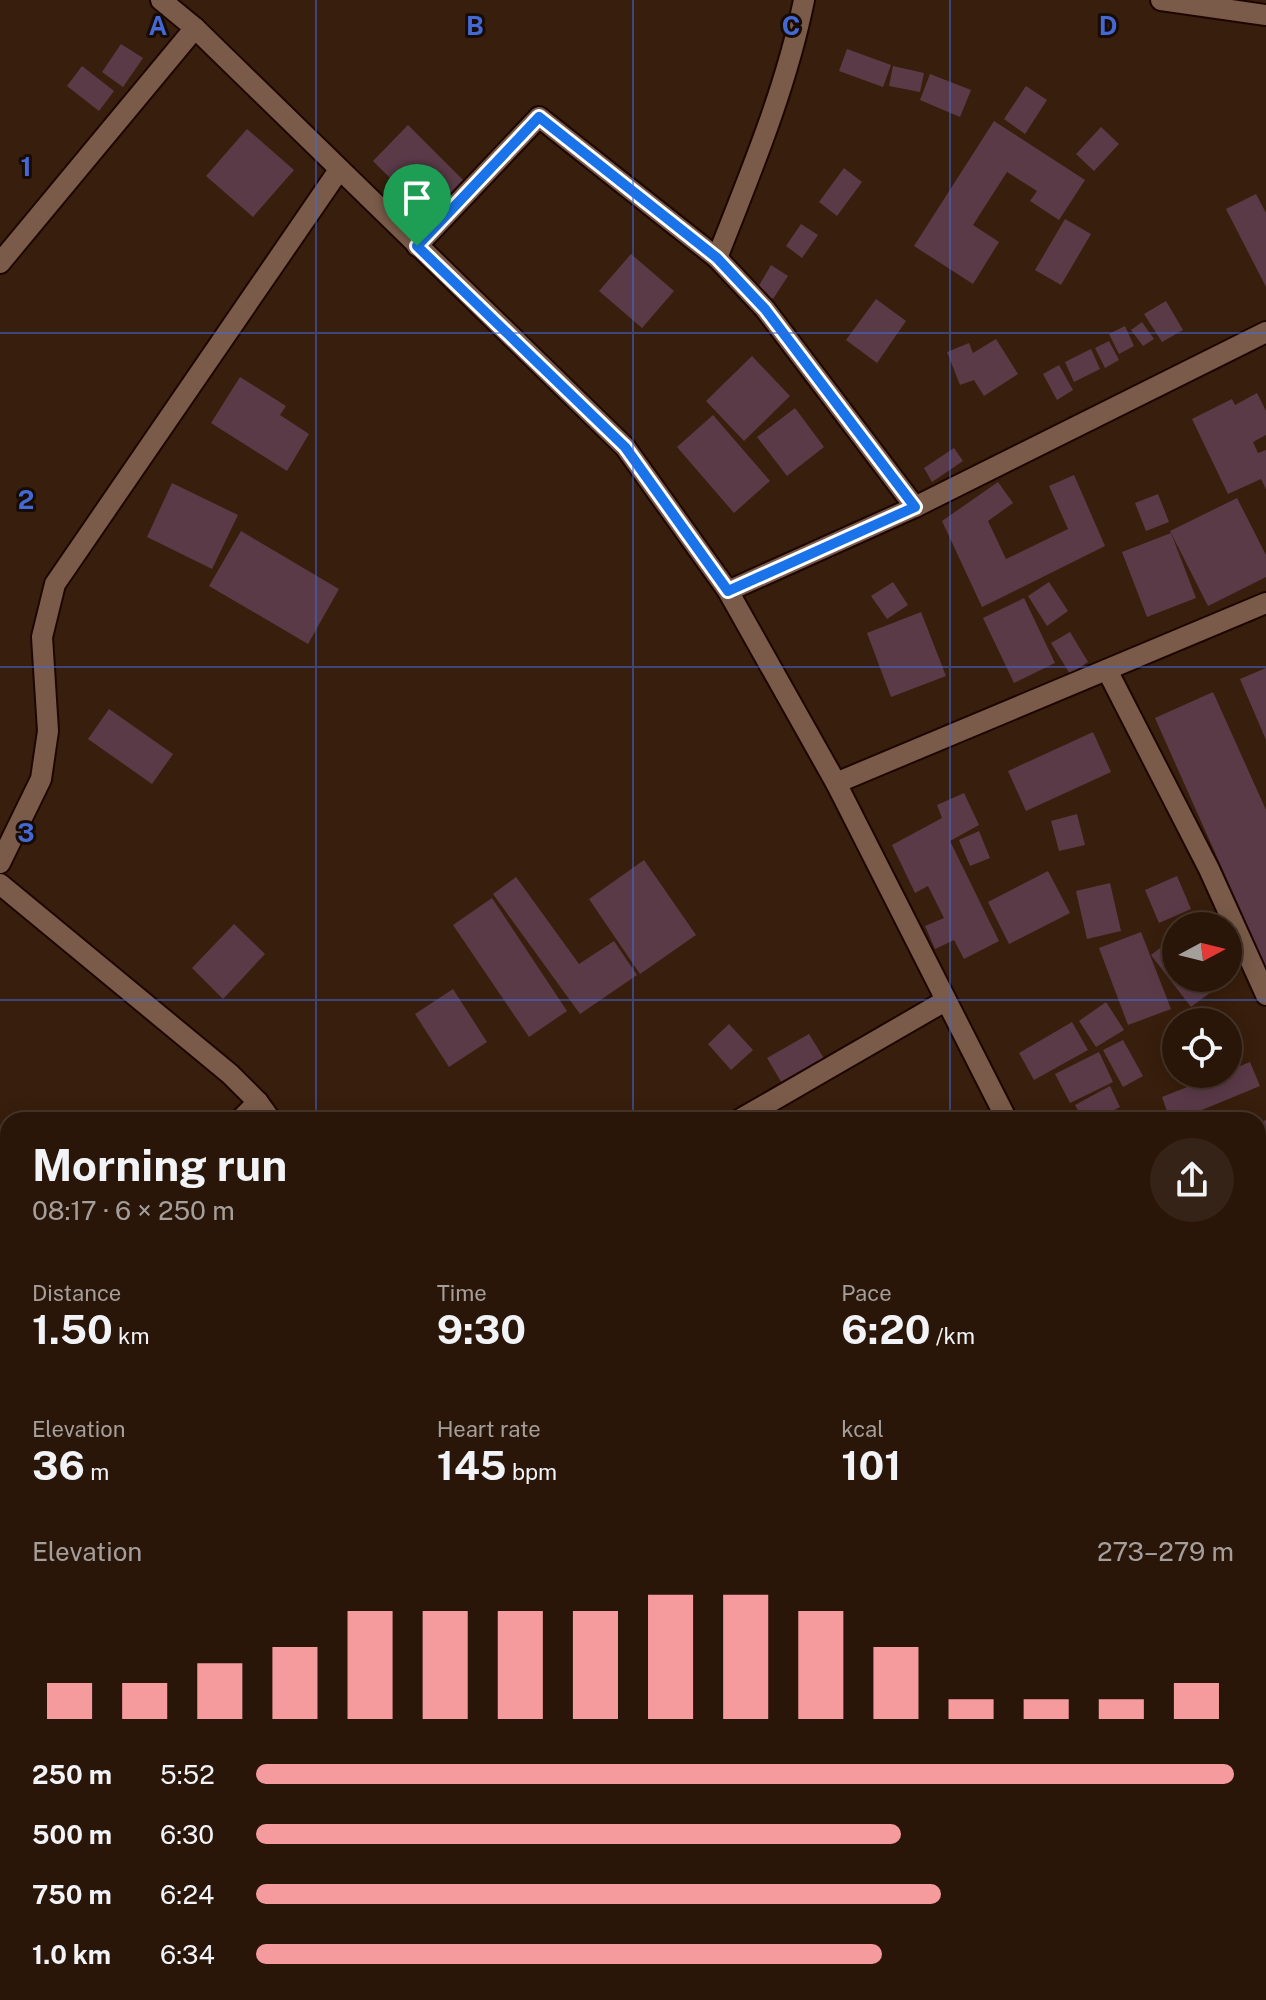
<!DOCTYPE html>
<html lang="en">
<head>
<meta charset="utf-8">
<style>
  body { margin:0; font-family:"Public Sans",sans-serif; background:#362317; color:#f1f3f6; height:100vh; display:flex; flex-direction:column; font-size:30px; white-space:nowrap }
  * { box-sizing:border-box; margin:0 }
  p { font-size:26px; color:#a59f9c }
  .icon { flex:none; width:44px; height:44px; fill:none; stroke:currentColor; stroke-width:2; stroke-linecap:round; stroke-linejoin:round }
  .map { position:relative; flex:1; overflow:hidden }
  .drawer { position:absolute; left:0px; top:1112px; width:1266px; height:888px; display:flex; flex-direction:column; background:#2a1609; border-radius:24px 24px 0 0; box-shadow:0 4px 20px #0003,0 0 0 2px #46352a }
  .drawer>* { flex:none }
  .needle { width:52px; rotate:83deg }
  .controls { position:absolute; left:1162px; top:912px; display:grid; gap:16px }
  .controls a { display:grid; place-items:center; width:80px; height:80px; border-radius:50%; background:#2a1609; box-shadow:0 4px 20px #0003,0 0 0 2px #46352a; font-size:40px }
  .pin { position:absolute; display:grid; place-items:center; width:68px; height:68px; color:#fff; margin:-82px -34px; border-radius:50% 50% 50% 0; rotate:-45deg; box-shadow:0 0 8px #0007 }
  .pin .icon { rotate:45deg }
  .round { display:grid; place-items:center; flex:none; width:84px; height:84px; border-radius:42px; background:#362317 }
  .headline { display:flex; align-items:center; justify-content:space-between; height:136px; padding:0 32px }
  h1 { font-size:44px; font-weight:700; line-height:60px }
  .stats { display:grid; grid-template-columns:repeat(3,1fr); gap:12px; height:136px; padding:8px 32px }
  .stats div { display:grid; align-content:center }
  .stats b { font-size:40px; font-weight:700 }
  .stats small { font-size:22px; font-weight:400 }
  .stats p { font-size:22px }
  .chart { height:224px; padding:16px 32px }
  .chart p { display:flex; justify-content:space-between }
  .chart svg { width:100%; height:144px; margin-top:8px; stroke:#f59b9e; stroke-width:6 }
  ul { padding:0 32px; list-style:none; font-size:26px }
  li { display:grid; grid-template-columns:128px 96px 1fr; align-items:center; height:60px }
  li i { height:20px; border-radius:10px; background:#f59b9e }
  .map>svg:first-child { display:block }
</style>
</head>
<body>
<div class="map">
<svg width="1266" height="2000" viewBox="0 0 1266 2000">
  <rect width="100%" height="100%" fill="#381e0c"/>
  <g fill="#5b3a48">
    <path d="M 121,44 L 143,58 L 123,87 L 102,72 Z"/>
    <path d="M 847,49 L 891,65 L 883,87 L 839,71 Z"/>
    <path d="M 82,66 L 114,91 L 99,111 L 67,86 Z"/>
    <path d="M 893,66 L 924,73 L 920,92 L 889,86 Z"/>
    <path d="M 930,74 L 971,90 L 960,117 L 920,100 Z"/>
    <path d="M 1026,86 L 1047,100 L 1025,134 L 1004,119 Z"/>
    <path d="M 994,121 L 1085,180 L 1059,220 L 1030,201 L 1037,191 L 1007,172 L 973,225 L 999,242 L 973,284 L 914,246 Z"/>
    <path d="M 408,125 L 463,180 L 428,216 L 373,161 Z"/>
    <path d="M 1101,127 L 1119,144 L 1094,171 L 1076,154 Z"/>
    <path d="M 247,129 L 294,170 L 253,217 L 206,176 Z"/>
    <path d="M 844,168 L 862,182 L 837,216 L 819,202 Z"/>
    <path d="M 1256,194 L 1266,213 L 1266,287 L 1226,209 Z"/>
    <path d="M 1065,219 L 1091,234 L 1061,285 L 1035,270 Z"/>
    <path d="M 801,224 L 818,235 L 802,258 L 786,246 Z"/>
    <path d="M 631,254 L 674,291 L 642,328 L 599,291 Z"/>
    <path d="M 771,265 L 788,276 L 773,299 L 757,289 Z"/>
    <path d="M 876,299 L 906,321 L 877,363 L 846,340 Z"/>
    <path d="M 1166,301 L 1183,330 L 1162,342 L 1144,314 Z"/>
    <path d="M 1142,322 L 1154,339 L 1143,346 L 1131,330 Z"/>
    <path d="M 1125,326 L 1134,346 L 1119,354 L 1109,334 Z"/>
    <path d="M 996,339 L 1018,374 L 984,396 L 974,380 L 960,385 L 947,352 L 969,343 L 973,353 Z"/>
    <path d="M 1109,341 L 1119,360 L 1105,368 L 1095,348 Z"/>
    <path d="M 1091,349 L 1100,369 L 1074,382 L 1065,362 Z"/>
    <path d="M 752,356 L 790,396 L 744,441 L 706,401 Z"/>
    <path d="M 1059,365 L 1073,390 L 1057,400 L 1043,374 Z"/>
    <path d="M 240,377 L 286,406 L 280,415 L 309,434 L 287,471 L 211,423 Z"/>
    <path d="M 1257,393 L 1266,411 L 1266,435 L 1253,442 L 1258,453 L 1266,450 L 1266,489 L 1261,479 L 1228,494 L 1192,419 L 1232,399 L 1235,405 Z"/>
    <path d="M 795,408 L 824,447 L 787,476 L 757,437 Z"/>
    <path d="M 713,415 L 770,481 L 734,513 L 677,447 Z"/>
    <path d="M 954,448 L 963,461 L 932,482 L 924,468 Z"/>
    <path d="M 1074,475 L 1105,546 L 982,607 L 942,521 L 998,482 L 1013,503 L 988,521 L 1006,559 L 1068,529 L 1049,486 Z"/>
    <path d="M 172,483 L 238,515 L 212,569 L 147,537 Z"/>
    <path d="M 1158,494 L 1169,522 L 1146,531 L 1135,503 Z"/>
    <path d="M 1237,498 L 1266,555 L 1266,577 L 1208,606 L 1170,531 Z"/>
    <path d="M 241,531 L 339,589 L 308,644 L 209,586 Z"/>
    <path d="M 1171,533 L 1196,598 L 1147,617 L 1122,552 Z"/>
    <path d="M 893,582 L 908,605 L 887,619 L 871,596 Z"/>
    <path d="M 1049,582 L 1068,611 L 1047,626 L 1028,596 Z"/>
    <path d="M 1024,598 L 1055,663 L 1014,683 L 983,618 Z"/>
    <path d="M 921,612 L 946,676 L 891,697 L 867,633 Z"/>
    <path d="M 1070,632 L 1088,662 L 1070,674 L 1051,643 Z"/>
    <path d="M 1266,668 L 1266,740 L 1240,679 Z"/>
    <path d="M 1213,692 L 1266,810 L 1266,967 L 1155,718 Z"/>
    <path d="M 109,709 L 173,754 L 152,784 L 88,739 Z"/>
    <path d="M 1093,732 L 1111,772 L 1026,811 L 1008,771 Z"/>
    <path d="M 964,793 L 979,825 L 950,841 L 999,941 L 964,959 L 954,940 L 935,949 L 925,926 L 944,918 L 928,886 L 915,893 L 892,845 L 942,818 L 937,805 Z"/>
    <path d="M 1077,814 L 1085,845 L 1059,851 L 1051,821 Z"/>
    <path d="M 979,831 L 990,858 L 970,866 L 959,840 Z"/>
    <path d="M 644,860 L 696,935 L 640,974 L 589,899 Z"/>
    <path d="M 1048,871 L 1070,913 L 1009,944 L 988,902 Z"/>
    <path d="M 1177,876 L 1191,909 L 1159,923 L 1145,890 Z"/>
    <path d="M 516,877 L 579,964 L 614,941 L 637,975 L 580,1014 L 493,894 Z"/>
    <path d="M 1110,883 L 1121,931 L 1087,939 L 1076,891 Z"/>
    <path d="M 492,898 L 567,1011 L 529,1037 L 453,925 Z"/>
    <path d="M 234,924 L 265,954 L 223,999 L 192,968 Z"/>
    <path d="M 1141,932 L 1171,1009 L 1128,1025 L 1099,948 Z"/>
    <path d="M 1176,936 L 1176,978 L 1219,978 L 1223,983 L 1191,1007 L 1151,955 Z"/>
    <path d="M 453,989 L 487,1042 L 449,1067 L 415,1014 Z"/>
    <path d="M 1106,1002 L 1124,1030 L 1096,1047 L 1079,1021 Z"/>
    <path d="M 1072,1022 L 1088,1050 L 1034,1080 L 1019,1053 Z"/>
    <path d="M 729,1024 L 753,1050 L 731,1070 L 708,1044 Z"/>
    <path d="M 809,1034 L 828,1065 L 786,1090 L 767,1058 Z"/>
    <path d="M 1123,1040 L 1143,1076 L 1123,1087 L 1103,1050 Z"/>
    <path d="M 1099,1052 L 1113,1082 L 1070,1103 L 1055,1074 Z"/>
    <path d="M 1250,1062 L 1260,1086 L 1197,1112 L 1200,1120 L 1170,1120 L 1162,1097 L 1220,1074 L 1228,1074 L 1228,1071 Z"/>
    <path d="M 1110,1086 L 1120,1107 L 1096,1120 L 1083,1120 L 1075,1105 Z"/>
    <path d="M 1266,1120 L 1266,1144 L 1258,1147 L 1258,1123 Z"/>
    <path d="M 1266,1220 L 1266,1284 L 1258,1268 L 1258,1223 Z"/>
    <path d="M 1265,1306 L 1266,1347 L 1258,1352 L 1258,1309 Z"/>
    <path d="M 1266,1508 L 1266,1557 L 1258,1561 L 1258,1512 Z"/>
    <path d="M 1258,1677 L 1266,1693 L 1266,1704 L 1258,1708 Z"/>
    <path d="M 1266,1844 L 1266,1877 L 1258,1862 L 1258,1848 Z"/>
    <path d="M 374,1992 L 375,2000 L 351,2000 L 350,1993 Z"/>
    <rect x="382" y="1992" width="76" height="8"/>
    <path d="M 485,1992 L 606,1992 L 607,2000 L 486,2000 Z"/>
    <path d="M 661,1992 L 776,1992 L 777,2000 L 663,2000 Z"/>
  </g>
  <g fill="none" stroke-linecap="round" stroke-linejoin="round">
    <g stroke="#1e0600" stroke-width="24">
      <g id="minor">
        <path d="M 161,0 L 195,28 L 625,447 L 728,591 L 836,783"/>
        <path d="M 1161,0 L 1266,15"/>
        <path d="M 417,246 L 539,117 L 717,258 L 765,309 L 915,507"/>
        <path d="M 717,258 C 750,174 786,89 804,0"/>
        <path d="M 0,263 L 195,28"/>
        <path d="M 728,591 L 915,507 L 1266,332"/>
        <path d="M 1107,670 L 1209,869 L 1266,995"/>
        <path d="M 0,863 L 41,779 L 48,731 L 42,637 L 55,584 L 339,170"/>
        <path d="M 0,884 L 230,1074 L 258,1102 L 271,1120"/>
        <path d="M 240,1120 L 258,1102"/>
        <path d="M 739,1120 L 945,1001"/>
        <path d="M 1007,1120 L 836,783 L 1266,603"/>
        <path d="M 0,1245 L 8,1251"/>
        <path d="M 0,1363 L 8,1355"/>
        <path d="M 1258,1371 L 1266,1368"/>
        <path d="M 1258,1956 L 1266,1952"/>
        <path d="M 629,1992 L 631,2000"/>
        <path d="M 92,2000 L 110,1992"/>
        <path d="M 1141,2000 L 1162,1992"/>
      </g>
    </g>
    <use href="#minor" stroke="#7a5b49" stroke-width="20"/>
  </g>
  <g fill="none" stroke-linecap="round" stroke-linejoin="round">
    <g stroke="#fff" stroke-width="16">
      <path id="route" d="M 539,117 L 717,258 L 765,309 L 915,507 L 728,591 L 625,447 L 417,246 Z"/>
    </g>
    <use href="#route" stroke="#1a73e8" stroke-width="10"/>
  </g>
  <path fill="none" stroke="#4468d4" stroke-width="2" stroke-opacity="0.55" d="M 316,0 L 316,1120M 633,0 L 633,1120M 950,0 L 950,1120M 0,333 L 1266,333M 0,667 L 1266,667M 0,1000 L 1266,1000M 0,1333 L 8,1333M 1258,1333 L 1266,1333M 0,1667 L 8,1667M 1258,1667 L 1266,1667M 316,1992 L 316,2000M 633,1992 L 633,2000M 950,1992 L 950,2000"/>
  <g font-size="26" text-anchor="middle" font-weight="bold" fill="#4468d4" stroke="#170b05" stroke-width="6" stroke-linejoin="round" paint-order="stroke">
    <text x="158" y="35">A</text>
    <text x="475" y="35">B</text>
    <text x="791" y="35">C</text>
    <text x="1108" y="35">D</text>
    <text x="26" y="176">1</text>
    <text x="26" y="509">2</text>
    <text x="26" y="842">3</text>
  </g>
</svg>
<div class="controls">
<a><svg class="needle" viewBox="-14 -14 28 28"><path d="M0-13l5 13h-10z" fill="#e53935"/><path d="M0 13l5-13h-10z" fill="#a59f9c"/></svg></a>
<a><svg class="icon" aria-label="locate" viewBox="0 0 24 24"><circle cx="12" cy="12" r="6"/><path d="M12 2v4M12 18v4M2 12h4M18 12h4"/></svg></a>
</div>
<div class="pin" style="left:417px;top:246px;background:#1e9e55"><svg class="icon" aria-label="arrive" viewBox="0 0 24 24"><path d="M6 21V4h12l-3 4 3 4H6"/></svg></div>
<section class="drawer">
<div class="headline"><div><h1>Morning run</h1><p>08:17 · 6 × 250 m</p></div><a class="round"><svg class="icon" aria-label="share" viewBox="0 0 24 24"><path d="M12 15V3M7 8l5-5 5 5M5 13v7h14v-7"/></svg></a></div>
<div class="stats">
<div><p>Distance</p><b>1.50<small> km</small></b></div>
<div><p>Time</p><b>9:30</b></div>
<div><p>Pace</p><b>6:20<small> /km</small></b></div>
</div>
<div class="stats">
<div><p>Elevation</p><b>36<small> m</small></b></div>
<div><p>Heart rate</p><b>145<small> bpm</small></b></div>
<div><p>kcal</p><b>101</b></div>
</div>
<div class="chart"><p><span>Elevation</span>273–279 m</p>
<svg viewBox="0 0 160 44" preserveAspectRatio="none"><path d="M5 44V33M15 44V33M25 44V27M35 44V22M45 44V11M55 44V11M65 44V11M75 44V11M85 44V6M95 44V6M105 44V11M115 44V22M125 44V38M135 44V38M145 44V38M155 44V33"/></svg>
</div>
<ul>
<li><b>250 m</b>5:52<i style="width:100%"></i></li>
<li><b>500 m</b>6:30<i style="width:66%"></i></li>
<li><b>750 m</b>6:24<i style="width:70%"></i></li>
<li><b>1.0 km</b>6:34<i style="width:64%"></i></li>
</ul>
</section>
</div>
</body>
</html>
